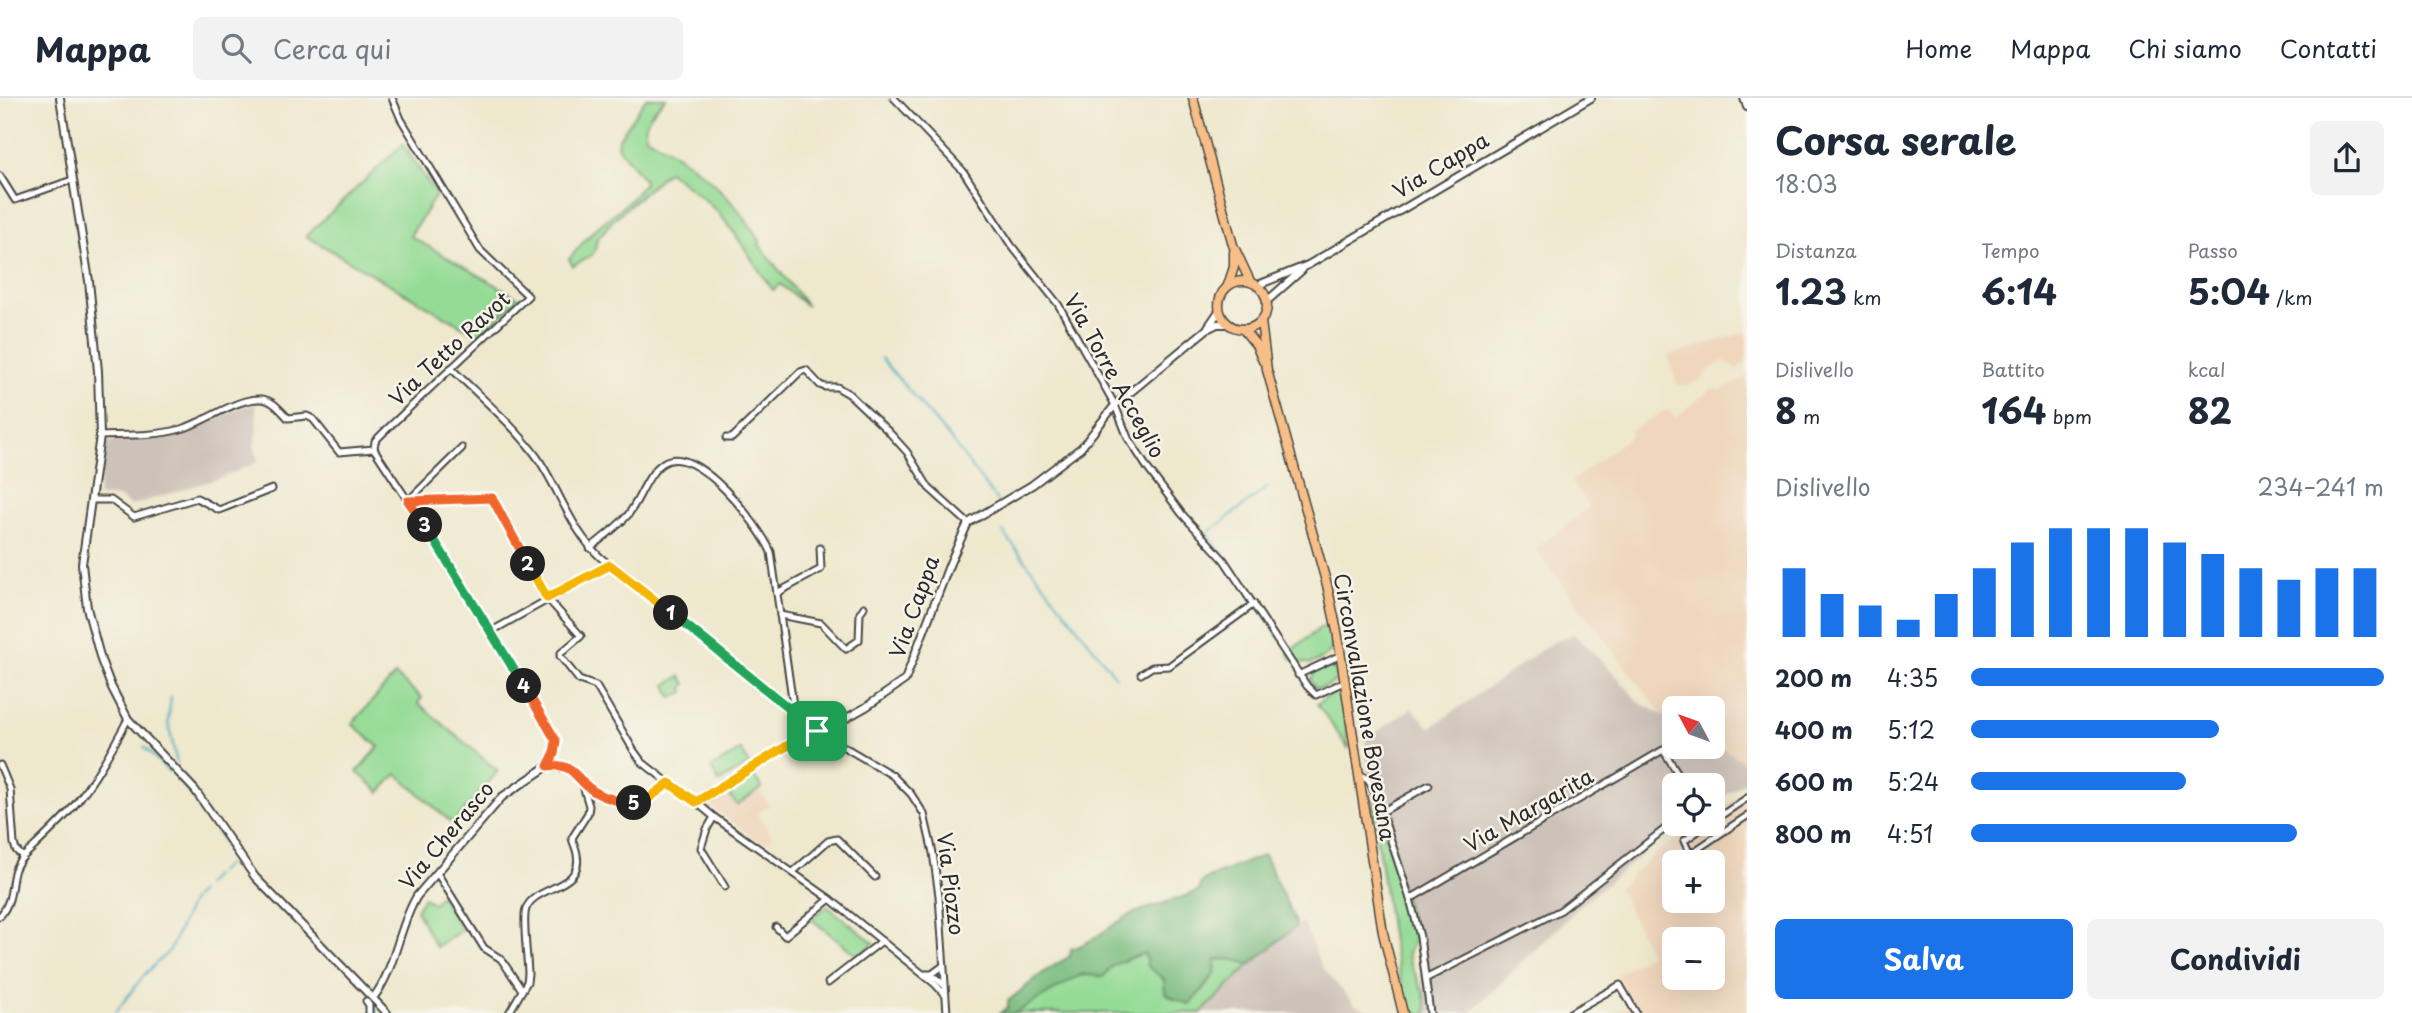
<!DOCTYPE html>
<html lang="it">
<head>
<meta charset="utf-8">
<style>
  body { margin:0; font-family:"Playpen Sans",sans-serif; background:#f2f2f3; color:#1f2937; height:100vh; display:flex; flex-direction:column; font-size:26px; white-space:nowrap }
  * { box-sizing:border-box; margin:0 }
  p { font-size:23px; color:#747a83 }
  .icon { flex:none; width:38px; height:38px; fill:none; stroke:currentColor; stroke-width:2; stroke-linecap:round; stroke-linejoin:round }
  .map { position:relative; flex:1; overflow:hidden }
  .panel { display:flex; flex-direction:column; background:#fff; width:665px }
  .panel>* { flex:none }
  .needle { width:46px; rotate:311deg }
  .controls { position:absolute; left:1662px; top:598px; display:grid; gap:14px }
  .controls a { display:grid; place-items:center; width:63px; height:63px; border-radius:10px; background:#fff; box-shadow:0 7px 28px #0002; font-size:35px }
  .pin { position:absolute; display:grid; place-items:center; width:60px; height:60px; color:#fff; margin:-30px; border-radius:14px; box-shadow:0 4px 10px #0006 }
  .km { position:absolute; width:35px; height:35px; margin:-18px; border-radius:50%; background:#222; color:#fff; font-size:19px; line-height:35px; text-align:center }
  .round { display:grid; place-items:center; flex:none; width:74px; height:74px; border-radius:10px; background:#f2f2f3 }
  .headline { display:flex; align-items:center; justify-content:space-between; height:119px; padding:0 28px }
  h1 { font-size:38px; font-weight:700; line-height:52px }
  .metrics { display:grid; grid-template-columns:repeat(3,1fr); gap:10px; height:119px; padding:7px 28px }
  .metrics div { display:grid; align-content:center }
  .metrics b { font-size:35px; font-weight:700 }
  .metrics small { font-size:19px; font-weight:400 }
  .metrics p { font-size:19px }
  .chart { height:196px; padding:14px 28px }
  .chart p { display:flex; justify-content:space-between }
  .chart svg { width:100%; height:126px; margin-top:7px; stroke:#1a73e8; stroke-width:6 }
  .cta { display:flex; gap:14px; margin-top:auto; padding:14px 28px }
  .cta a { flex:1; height:80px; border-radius:10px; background:#1a73e8; color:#fff; font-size:28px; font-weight:700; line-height:80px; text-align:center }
  .cta a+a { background:#f2f2f3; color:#1f2937 }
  ul { padding:0 28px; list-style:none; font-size:23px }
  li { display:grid; grid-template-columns:112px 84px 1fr; align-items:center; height:52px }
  li i { height:18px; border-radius:9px; background:#1a73e8 }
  header { display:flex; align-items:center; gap:42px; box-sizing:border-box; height:98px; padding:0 35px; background:#fff; border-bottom:2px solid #e0e1e3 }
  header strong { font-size:33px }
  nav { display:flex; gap:38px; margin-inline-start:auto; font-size:24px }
  .search { width:490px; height:63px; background:#f2f2f3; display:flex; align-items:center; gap:18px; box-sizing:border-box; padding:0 24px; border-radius:10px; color:#747a83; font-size:26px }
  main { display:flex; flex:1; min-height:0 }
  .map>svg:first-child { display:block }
</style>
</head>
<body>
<header>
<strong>Mappa</strong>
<div class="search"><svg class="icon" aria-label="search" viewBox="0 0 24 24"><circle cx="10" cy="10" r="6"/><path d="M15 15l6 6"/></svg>Cerca qui</div>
<nav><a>Home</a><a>Mappa</a><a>Chi siamo</a><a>Contatti</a></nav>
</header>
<main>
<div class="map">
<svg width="1747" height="915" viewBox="0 0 1747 915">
  <rect width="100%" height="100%" fill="#f7f3e8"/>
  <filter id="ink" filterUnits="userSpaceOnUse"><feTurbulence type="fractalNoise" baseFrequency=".0143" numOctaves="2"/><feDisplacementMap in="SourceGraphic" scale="14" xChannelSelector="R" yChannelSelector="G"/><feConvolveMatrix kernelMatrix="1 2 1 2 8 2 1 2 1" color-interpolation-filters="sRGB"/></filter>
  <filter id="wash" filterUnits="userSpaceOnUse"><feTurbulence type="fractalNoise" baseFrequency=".00686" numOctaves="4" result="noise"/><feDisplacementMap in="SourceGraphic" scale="28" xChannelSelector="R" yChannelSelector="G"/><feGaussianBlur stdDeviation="1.57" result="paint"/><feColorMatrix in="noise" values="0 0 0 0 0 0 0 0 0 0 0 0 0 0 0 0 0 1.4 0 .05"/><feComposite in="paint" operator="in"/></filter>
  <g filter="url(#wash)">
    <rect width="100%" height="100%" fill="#eee8cd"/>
    <g fill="#efd6bc" fill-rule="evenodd">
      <path d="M 1747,234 L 1747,261 L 1737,271 L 1724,263 L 1713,269 L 1700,282 L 1687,288 L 1677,286 L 1668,258 Z"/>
      <path d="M 1747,279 L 1747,666 L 1713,644 L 1713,611 L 1675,611 L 1675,623 L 1662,616 L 1535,451 L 1590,409 L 1571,384 L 1632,337 L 1630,333 L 1668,311 L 1675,320 L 1713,290 L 1720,293 Z"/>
      <path d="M 724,690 L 738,707 L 759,692 L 769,707 L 757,716 L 772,739 L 762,746 L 705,704 Z"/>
      <path d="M 1747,692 L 1747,913 L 1616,915 L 1631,906 L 1617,876 L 1651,856 L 1618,790 L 1659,753 L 1698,726 L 1713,726 L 1713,716 ZM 1675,765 L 1713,765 L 1713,803 L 1675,803 ZM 1675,842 L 1713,842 L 1713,880 L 1675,880 Z"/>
    </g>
    <g fill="#cdc2b9">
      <path d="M 256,307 L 257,334 L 254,347 L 258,364 L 223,379 L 130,408 L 119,399 L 98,399 L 105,344 L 174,338 L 193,332 L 245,308 Z"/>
      <path d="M 1574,536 L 1616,577 L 1638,604 L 1675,623 L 1675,649 L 1713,649 L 1713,644 L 1747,666 L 1747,682 L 1713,705 L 1713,688 L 1675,688 L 1675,726 L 1682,726 L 1659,742 L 1582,806 L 1470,915 L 1427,915 L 1415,836 L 1383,729 L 1371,700 L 1365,642 L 1412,610 L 1430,630 L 1553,544 Z"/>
      <path d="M 1303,825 L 1322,869 L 1355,907 L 1376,915 L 1201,915 L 1259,859 L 1295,829 Z"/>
    </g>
    <g fill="#94db95" stroke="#608360" stroke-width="2">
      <path d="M 646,0 L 666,0 C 657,9 641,24 646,38 C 697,68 728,91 760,143 L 760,148 L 807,208 L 780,186 L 773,192 C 756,170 743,145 726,124 C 710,103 688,89 668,73 L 613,122 L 597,141 L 595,152 L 592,157 L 573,168 L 569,161 L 593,133 L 629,103 L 644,86 L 644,82 L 617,48 L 618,42 Z"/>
      <path d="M 403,46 L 436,97 L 410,138 L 519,200 L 479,238 L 306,138 Z"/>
      <path d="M 1327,527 L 1331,530 C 1335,552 1332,558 1310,566 L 1293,562 L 1288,555 L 1320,530 Z"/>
      <path d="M 1323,569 L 1333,570 L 1337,577 L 1337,581 C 1330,588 1323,592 1314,589 L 1310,582 L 1315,573 Z"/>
      <path d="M 395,577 L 422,600 L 418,605 L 498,673 L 453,726 L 397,676 L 380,694 L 357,674 L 379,649 L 352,626 Z"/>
      <path d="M 681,578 L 686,586 L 683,590 L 684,594 L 672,600 L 666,587 Z"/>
      <path d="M 1336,592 L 1341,594 L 1349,651 L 1317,606 Z"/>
      <path d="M 741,652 L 749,666 L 719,684 L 711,670 Z"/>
      <path d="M 745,675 L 753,676 L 762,690 L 737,707 L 724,690 Z"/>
      <path d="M 1371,700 L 1383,729 L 1415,836 L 1415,842 L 1408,854 L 1409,862 L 1424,896 L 1427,915 L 1408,915 L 1392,843 Z"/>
      <path d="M 440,797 L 462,832 L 436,849 L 416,812 L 424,799 L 433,806 Z"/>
      <path d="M 827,808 L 874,845 L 858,858 L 811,821 Z"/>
      <path d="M 1146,855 C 1144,871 1158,871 1164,883 C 1167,888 1169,894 1171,899 L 1190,906 L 1211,882 L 1216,862 C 1225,860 1241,862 1250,867 L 1201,915 L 1015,915 L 1076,879 C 1090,873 1103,885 1111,868 C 1123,863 1133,858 1146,855 Z"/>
    </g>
    <path fill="#77bb7e" stroke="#517354" stroke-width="2" d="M 1264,757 L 1296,825 L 1295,829 L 1250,867 C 1242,862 1225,860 1216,862 L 1215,876 L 1190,906 C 1183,905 1173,900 1165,895 L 1164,881 L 1147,868 L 1145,855 C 1139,857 1115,865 1111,869 C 1108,872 1106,876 1103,879 L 1082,876 L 1015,915 L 1000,915 L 1008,909 L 1008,903 L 1044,874 L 1070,858 L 1071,851 C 1095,845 1113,823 1137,814 C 1158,806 1179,802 1200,792 L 1200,786 L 1205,781 Z"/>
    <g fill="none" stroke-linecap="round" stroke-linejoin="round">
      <g stroke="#42aac2" stroke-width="2">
        <path d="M 881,260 L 952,343 L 997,403"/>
        <path d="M 1003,434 L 1116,579"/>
        <path d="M 1223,457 L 1209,439 L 1209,434 L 1268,389"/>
        <path d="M 1233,471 L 1243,484"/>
        <path d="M 1247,490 L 1269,524"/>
        <path d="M 1272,529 L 1280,542"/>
        <path d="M 171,599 L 168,624 L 177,666"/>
        <path d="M 144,649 L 169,674"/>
        <path d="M 177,680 L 199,706 L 214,728"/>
        <path d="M 217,733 L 229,755"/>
        <path d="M 218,774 L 227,766"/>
        <path d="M 205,787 L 214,778"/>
        <path d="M 115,915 L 144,877 L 170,852 L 192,802 L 200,794"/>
      </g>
      <path stroke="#42aac2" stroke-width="7" d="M 374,910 L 374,915"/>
    </g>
  </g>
  <g filter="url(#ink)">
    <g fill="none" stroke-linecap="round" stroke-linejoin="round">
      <g stroke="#484743" stroke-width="9">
        <g id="minor">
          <path d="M 894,0 L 963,73 L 1011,147 L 1058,206 L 1115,307 L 1128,340 L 1148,371 L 1182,416 L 1224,462 L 1307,588 L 1316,597 L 1346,583"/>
          <path d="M 0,78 L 15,102 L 72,82"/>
          <path d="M 451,270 C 479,298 514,327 537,359 C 559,391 571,432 600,459 L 817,633 L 892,677 L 911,696 L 924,716 L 933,755 L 939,798 L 947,915"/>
          <path d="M 100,338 C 126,337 156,338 181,331 C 205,324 238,299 262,301 C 273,302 281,313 288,320 L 307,318 L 313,321 L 339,354 L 374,351"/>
          <path d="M 726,340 L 732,340 L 800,274 L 806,272 L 820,287 L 825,289 L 837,289 L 849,296 L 888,333 L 907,354 L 929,390 L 968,425"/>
          <path d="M 374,351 L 375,343 L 387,331 L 528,198 L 480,152 L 401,21 L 392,0"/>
          <path d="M 374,351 L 448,464 L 556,643 L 554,656 L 548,668"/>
          <path d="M 91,402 L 111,402 L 134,419 L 197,400 L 219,412 L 272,391"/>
          <path d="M 408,403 L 492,400 L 547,500 L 581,538 L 561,555 L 560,558 L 579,582 L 596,588 L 634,653 L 642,664 L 669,685"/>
          <path d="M 408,403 L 462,350"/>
          <path d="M 590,450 C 602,440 616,430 627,418 C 639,404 647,375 663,365 C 695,343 760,428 771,454 L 794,614"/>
          <path d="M 777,495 L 821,471 L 820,450"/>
          <path d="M 780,517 L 821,525 L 846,551 L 859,542 L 860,515 L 864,509"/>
          <path d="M 490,534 L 610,467"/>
          <path d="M 1141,576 L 1152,569 L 1169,568 L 1254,506"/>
          <path d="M 1298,577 L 1341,557"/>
          <path d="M 0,667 L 10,691 L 14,746 L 16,752 L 23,759"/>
          <path d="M 1359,675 L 1370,684 L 1378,703 L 1410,801 L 1420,839 L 1430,915"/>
          <path d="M 696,704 L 714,719 L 830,801 L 935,886 L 944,896"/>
          <path d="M 1382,714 L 1429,687"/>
          <path d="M 714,719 L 707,731 L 701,750 L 725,789"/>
          <path d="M 1713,723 L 1747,700"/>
          <path d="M 1708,726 L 1684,743 L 1690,756 L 1747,718"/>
          <path d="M 793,774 L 828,743 L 837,741 L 875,779"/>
          <path d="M 437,775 L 484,850 L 501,861 L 522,892"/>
          <path d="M 1410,801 L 1663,652 L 1686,688"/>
          <path d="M 0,818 C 18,797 6,775 23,759 C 40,743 58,727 73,709 C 95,682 112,651 128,621"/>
          <path d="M 776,829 L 785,838 L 830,801"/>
          <path d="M 923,876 L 936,880 L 944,887"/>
          <path d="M 926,876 L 932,876 L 943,868"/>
          <path d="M 1427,880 L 1561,812 L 1675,723"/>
          <path d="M 828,885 L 882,843"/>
          <path d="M 366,903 L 369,907 L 369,915"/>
          <path d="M 509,915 L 527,884 L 528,876 C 528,863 522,822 526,811 C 534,787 584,792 577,756 C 576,750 573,745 572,740 L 588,715 L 589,708 L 584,691 L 586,687"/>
          <path d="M 1570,915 L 1620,887 L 1636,915"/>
        </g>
      </g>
      <g stroke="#484743" stroke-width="10">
        <g id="tertiary">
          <path d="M 60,0 L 89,183 L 98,273 L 100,338 L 82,466 L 87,510 L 101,562 L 111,588 L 128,621 L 195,692 L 255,779 L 387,915"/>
          <path d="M 1744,0 L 1747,9"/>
          <path d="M 1258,187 L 1308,167 L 1591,0"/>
          <path d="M 1267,203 L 1302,172"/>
          <path d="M 1208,229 L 1219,213"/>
          <path d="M 373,900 C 396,871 398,829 417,798 L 502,699 L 548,668 L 568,670 L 593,694 L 622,704 L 640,704 L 648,701 L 669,685 L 696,704 L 808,635 L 836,626 L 866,609 L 905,582 L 950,465 L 968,425 L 1032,387 L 1081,350 L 1115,307 L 1207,231 L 1217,226 L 1227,226"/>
        </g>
      </g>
      <g stroke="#484743" stroke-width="11">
        <g id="primary">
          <path d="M 1193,0 L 1233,147 L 1250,183"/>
          <circle cx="1243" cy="207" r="24"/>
          <path d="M 1228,187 L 1234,169 L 1234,154"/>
          <path d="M 1261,223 L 1267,272 L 1327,487 L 1337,533 L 1383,835 L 1403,915"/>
          <path d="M 1243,231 L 1256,247 L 1263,263"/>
        </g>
      </g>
      <use href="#minor" stroke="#fff" stroke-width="5"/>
      <use href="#tertiary" stroke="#fff" stroke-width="6"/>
      <use href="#primary" stroke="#f7be87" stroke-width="8"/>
    </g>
  </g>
  <g fill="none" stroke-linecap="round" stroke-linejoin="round" filter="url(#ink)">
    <g stroke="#fff" stroke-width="14">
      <path id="split-1" d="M 671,515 L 817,633"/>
    </g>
    <g stroke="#fff" stroke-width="14">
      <path id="split-2" d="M 528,466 L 547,500 L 610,467 L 671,515"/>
    </g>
    <g stroke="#fff" stroke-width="14">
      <path id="split-3" d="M 425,427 L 408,403 L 492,400 L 528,466"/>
    </g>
    <g stroke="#fff" stroke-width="14">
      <path id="split-4" d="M 425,427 L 524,588"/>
    </g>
    <g stroke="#fff" stroke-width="14">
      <path id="split-5" d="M 524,588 L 556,643 L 554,656 L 548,668 C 576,664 575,683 595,694 C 607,701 621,704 634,705"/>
    </g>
    <g stroke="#fff" stroke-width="14">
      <path id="split-6" d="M 634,705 L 648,701 L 669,685 L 696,704 L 808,635 L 817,633"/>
    </g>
    <use href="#split-1" stroke="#22a559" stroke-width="9"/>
    <use href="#split-2" stroke="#f5b400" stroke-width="9"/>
    <use href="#split-3" stroke="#f0652b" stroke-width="9"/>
    <use href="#split-4" stroke="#22a559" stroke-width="9"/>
    <use href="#split-5" stroke="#f0652b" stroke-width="9"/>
    <use href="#split-6" stroke="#f5b400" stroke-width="9"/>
  </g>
  <g text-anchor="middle" stroke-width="5" stroke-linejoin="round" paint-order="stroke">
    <g font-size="21" fill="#2b2b2b" stroke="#f7f3e8">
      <text transform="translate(1441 68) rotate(-31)" y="7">Via Cappa</text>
      <text transform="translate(450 251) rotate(-43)" y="7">Via Tetto Ravot</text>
      <text transform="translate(1114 278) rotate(61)" y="7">Via Torre Acceglio</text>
      <text transform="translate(915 509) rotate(-70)" y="7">Via Cappa</text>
      <text transform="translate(1364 609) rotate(80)" y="7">Circonvallazione Bovesana</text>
      <text transform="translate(1529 713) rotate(-30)" y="7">Via Margarita</text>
      <text transform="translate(447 738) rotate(-50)" y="7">Via Cherasco</text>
      <text transform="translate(950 786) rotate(83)" y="7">Via Piozzo</text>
    </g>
  </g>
</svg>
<div class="controls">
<a><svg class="needle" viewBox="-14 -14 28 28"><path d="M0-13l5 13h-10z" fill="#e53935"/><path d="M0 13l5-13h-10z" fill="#747a83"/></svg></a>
<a><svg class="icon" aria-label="locate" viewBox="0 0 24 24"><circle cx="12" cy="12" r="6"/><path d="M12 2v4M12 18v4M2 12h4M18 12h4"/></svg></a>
<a>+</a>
<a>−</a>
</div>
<div class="pin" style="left:817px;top:633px;background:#1e9e55"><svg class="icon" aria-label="arrive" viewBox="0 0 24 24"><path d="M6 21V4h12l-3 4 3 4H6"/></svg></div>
<b class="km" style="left:671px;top:515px">1</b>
<b class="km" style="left:528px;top:466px">2</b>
<b class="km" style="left:425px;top:427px">3</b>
<b class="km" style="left:524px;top:588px">4</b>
<b class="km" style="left:634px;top:705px">5</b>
</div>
<section class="panel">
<div class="headline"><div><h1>Corsa serale</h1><p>18:03</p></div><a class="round"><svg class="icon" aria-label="share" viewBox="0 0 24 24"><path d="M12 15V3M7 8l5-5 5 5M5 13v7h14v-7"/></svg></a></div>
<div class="metrics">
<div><p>Distanza</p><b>1.23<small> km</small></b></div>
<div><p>Tempo</p><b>6:14</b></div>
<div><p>Passo</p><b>5:04<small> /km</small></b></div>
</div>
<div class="metrics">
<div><p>Dislivello</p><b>8<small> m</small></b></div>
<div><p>Battito</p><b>164<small> bpm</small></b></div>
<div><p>kcal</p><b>82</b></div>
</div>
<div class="chart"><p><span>Dislivello</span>234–241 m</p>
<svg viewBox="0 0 160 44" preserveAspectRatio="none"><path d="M5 44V20M15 44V29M25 44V33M35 44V38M45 44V29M55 44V20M65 44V11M75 44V6M85 44V6M95 44V6M105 44V11M115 44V15M125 44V20M135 44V24M145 44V20M155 44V20"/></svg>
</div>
<ul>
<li><b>200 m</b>4:35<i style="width:100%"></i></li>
<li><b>400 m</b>5:12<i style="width:60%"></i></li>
<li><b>600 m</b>5:24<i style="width:52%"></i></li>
<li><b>800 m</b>4:51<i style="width:79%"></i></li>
</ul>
<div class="cta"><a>Salva</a><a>Condividi</a></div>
</section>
</main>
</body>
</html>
